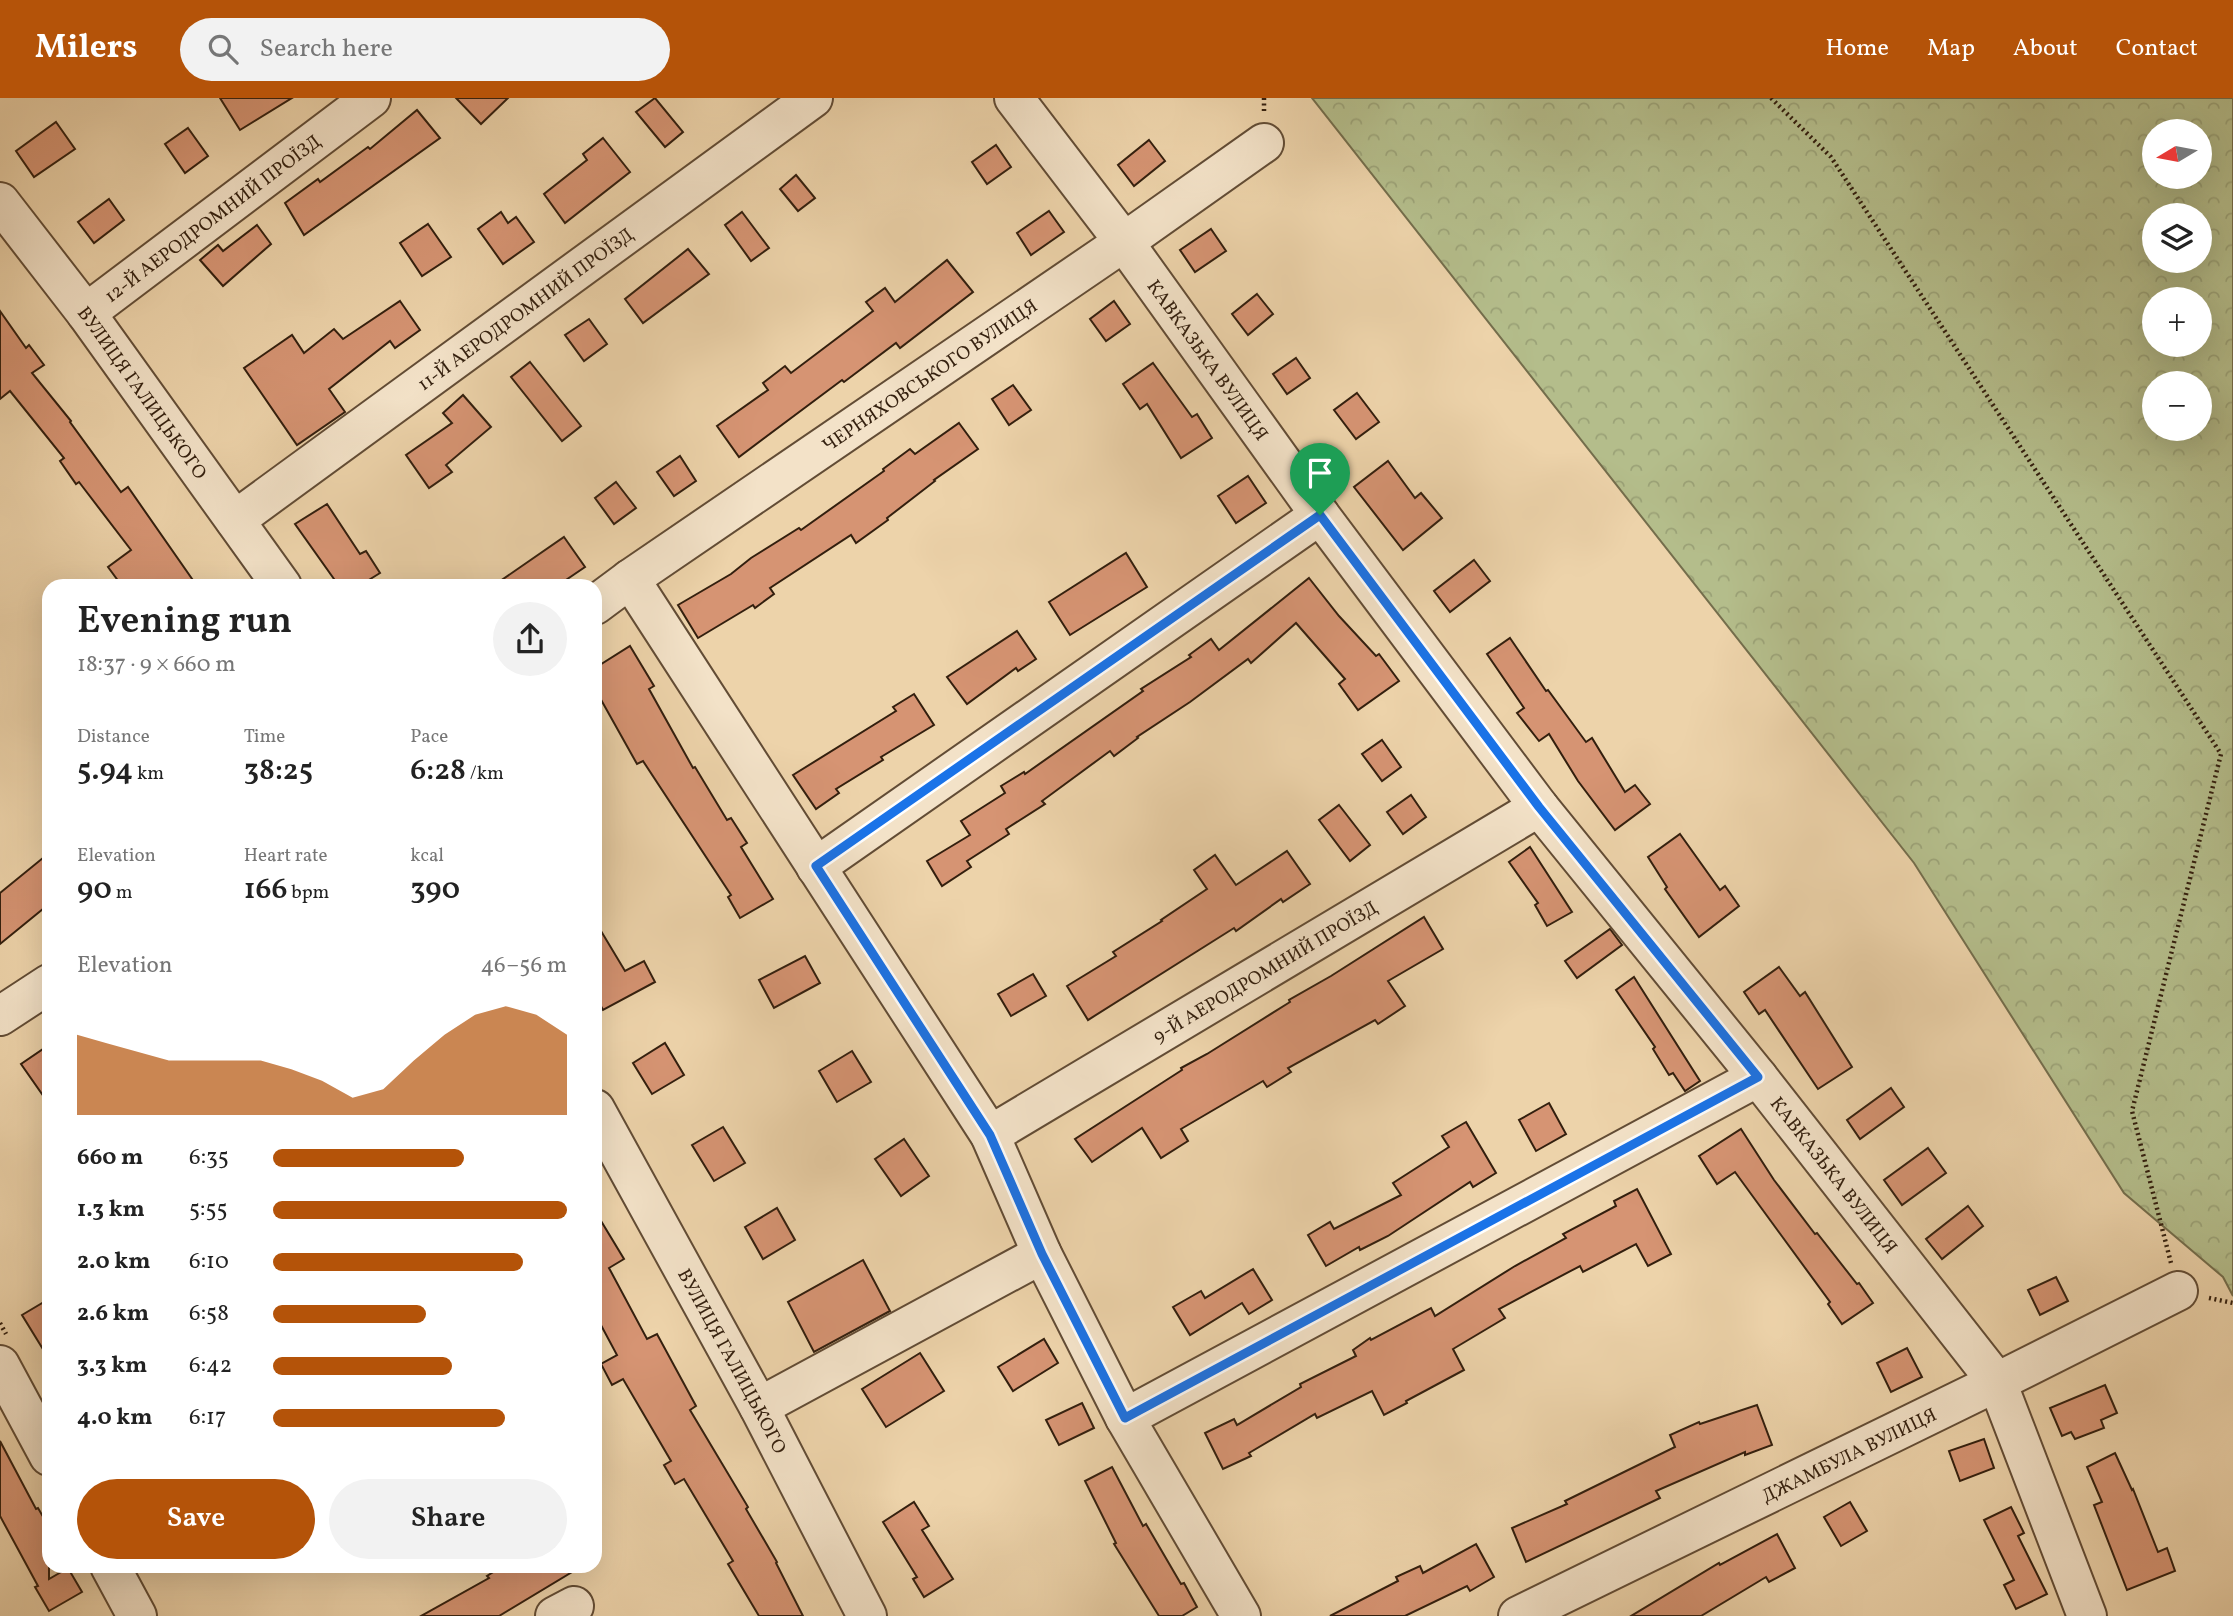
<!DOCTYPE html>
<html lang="en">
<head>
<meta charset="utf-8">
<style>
  body { margin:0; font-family:Vollkorn,serif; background:#f2f2f2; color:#222; height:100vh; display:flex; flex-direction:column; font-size:26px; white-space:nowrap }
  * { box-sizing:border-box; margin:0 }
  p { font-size:23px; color:#767676 }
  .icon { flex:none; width:38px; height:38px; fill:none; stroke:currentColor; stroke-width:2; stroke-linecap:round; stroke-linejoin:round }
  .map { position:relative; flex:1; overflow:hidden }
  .panel { position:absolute; left:42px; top:481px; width:560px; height:994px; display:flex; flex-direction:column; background:#fff; border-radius:21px; box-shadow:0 7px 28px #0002 }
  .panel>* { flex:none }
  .needle { width:46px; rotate:260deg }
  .controls { position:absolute; left:2142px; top:21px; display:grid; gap:14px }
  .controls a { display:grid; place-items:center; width:70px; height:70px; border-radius:50%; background:#fff; box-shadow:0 7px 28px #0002; font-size:35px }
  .pin { position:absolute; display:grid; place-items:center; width:60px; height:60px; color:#fff; margin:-72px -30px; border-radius:50% 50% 50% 0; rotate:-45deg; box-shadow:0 0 7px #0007 }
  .pin .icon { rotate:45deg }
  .round { display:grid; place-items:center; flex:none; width:74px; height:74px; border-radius:37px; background:#f2f2f2 }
  .overview { display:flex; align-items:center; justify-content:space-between; height:119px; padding:0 35px }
  h1 { font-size:38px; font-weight:600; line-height:52px }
  .metrics { display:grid; grid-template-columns:repeat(3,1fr); gap:10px; height:119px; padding:7px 35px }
  .metrics div { display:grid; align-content:center }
  .metrics b { font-size:30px; font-weight:600 }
  .metrics small { font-size:19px; font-weight:400 }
  .metrics p { font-size:19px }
  .chart { height:196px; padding:14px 35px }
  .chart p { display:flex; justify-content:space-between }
  .chart svg { width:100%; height:126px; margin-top:7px; fill:#b45309; opacity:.7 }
  .primary-button { display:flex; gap:14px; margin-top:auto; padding:14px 35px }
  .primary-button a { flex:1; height:80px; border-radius:42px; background:#b45309; color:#fff; font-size:28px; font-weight:600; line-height:80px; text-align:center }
  .primary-button a+a { background:#f2f2f2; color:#222 }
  ul { padding:0 35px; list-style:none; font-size:23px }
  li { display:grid; grid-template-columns:112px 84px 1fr; align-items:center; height:52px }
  li i { height:18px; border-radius:9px; background:#b45309 }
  header { display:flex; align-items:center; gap:42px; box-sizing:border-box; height:98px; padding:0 35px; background:#b45309; color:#fff }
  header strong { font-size:33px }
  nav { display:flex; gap:38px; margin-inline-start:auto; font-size:24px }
  .search { width:490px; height:63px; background:#f2f2f2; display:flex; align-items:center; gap:18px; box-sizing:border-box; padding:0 24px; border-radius:38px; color:#767676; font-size:26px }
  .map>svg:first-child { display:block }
</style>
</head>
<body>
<header>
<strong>Milers</strong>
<div class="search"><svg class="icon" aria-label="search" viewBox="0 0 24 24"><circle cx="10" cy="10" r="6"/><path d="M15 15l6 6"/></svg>Search here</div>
<nav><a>Home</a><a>Map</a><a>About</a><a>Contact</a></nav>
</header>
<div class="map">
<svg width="2233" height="1518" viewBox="0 0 2233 1518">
  <defs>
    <pattern id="forest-crowns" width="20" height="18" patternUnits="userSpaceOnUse" patternTransform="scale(1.75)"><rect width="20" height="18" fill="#b4bd8b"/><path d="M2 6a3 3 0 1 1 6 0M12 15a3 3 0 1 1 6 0" fill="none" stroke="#9ba277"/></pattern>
  </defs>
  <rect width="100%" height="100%" fill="#edd3aa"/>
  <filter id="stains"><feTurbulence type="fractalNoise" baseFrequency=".00286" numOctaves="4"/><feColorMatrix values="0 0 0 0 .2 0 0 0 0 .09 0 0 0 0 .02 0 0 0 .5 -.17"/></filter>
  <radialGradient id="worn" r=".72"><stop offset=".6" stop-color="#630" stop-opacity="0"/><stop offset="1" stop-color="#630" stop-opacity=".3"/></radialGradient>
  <path fill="url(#forest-crowns)" stroke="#746e4c" stroke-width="2" fill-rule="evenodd" d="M 1312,0 L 2233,0 L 2233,1198 L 2223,1179 L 2124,1095 L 1914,765 ZM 2154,33 L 2200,33 L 2200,79 L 2154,79 ZM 2154,117 L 2200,117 L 2200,163 L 2154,163 ZM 2154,201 L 2200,201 L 2200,247 L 2154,247 ZM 2154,285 L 2200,285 L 2200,331 L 2154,331 Z"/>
  <g fill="#d69473" stroke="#331f0e" stroke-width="2">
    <path d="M 220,0 L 292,0 L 240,32 Z"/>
    <path d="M 456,0 L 508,0 L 481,26 Z"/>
    <path d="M 655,0 L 683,34 L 665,49 L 636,14 Z"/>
    <path d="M 417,12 L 440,40 L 304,137 L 285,105 L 318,81 L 320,84 L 368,49 L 370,51 Z"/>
    <path d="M 56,24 L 75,51 L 34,79 L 16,53 Z"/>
    <path d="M 188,30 L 208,58 L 185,75 L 165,46 Z"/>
    <path d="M 603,40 L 630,74 L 565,125 L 544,96 L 587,62 L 583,56 Z"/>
    <path d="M 1149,42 L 1165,63 L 1134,88 L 1118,67 Z"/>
    <path d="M 996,47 L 1011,69 L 987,86 L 972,64 Z"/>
    <path d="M 796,77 L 815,100 L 798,113 L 780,91 Z"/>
    <path d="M 109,101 L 124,122 L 94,145 L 78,124 Z"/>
    <path d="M 1049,113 L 1064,134 L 1031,157 L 1017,135 Z"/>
    <path d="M 501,114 L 508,125 L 516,119 L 534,144 L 503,166 L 478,131 Z"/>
    <path d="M 742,114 L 769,150 L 751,163 L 725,127 Z"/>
    <path d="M 428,126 L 451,159 L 422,178 L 400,145 Z"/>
    <path d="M 257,127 L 271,146 L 223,188 L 200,162 L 218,147 L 223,153 Z"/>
    <path d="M 1211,131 L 1226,153 L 1195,174 L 1180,152 Z"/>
    <path d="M 688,151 L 709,176 L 643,225 L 625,201 Z"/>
    <path d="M 947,162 L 973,194 L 900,250 L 896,245 L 844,284 L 842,282 L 739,359 L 717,328 L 768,292 L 763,285 L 785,268 L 791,275 L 873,213 L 866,204 L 885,190 L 895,204 Z"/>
    <path d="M 1257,196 L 1273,216 L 1248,237 L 1232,216 Z"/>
    <path d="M 400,203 L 420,232 L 395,250 L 390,243 L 329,291 L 345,314 L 297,347 L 244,270 L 292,237 L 304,255 L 334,231 L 343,241 Z"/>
    <path d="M 1114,203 L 1130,226 L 1106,243 L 1090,221 Z"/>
    <path d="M 0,213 L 26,250 L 29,247 L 44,267 L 32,275 L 71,323 L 70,324 L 121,394 L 128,389 L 197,488 L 122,488 L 108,469 L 131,452 L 79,384 L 76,386 L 60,363 L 64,360 L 10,293 L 0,301 Z"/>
    <path d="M 589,221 L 607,246 L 584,263 L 565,237 Z"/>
    <path d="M 1296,260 L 1310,280 L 1287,296 L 1273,276 Z"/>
    <path d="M 530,264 L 581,328 L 562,343 L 511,279 Z"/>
    <path d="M 1153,265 L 1192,319 L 1197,316 L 1212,340 L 1181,360 L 1147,306 L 1140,311 L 1123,286 Z"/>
    <path d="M 1013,287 L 1031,312 L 1009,327 L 992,301 Z"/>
    <path d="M 1357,295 L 1379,324 L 1356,341 L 1334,312 Z"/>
    <path d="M 463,297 L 491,329 L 446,367 L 452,374 L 429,390 L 406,357 L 452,325 L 443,315 Z"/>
    <path d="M 959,325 L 978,351 L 934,382 L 935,383 L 887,420 L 888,422 L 856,445 L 851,437 L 770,490 L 774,496 L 755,510 L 753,507 L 698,540 L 678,507 L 731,476 L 751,460 L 799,430 L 801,432 L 884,373 L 883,371 L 910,351 L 915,356 Z"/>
    <path d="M 680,358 L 696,383 L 674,398 L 657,374 Z"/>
    <path d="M 1388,363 L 1415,400 L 1421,395 L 1442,420 L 1403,452 L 1354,389 Z"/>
    <path d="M 1248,378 L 1266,405 L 1236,425 L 1218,398 Z"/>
    <path d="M 616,384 L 636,410 L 614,426 L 595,400 Z"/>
    <path d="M 327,406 L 360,456 L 366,453 L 380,475 L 359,488 L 339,488 L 295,426 Z"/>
    <path d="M 564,439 L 585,469 L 557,488 L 493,488 Z"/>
    <path d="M 1126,455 L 1147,489 L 1070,537 L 1049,504 Z"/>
    <path d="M 1474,462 L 1490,483 L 1450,514 L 1434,493 Z"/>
    <path d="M 1309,480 L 1339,518 L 1376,558 L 1379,556 L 1399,583 L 1358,612 L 1339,586 L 1345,581 L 1296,525 L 1251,565 L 1248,561 L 1190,604 L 1137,639 L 1138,640 L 1114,658 L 1110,653 L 1042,703 L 1045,706 L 1006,731 L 1009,736 L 967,763 L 971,769 L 942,788 L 927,763 L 970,737 L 961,723 L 1005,695 L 1001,688 L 1024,674 L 1025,676 L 1143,593 L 1141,591 L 1191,559 L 1189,557 L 1211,541 L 1219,552 Z"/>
    <path d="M 1017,533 L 1036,561 L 1018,573 L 1016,570 L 967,606 L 947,579 Z"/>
    <path d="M 1510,540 L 1546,593 L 1548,592 L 1586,644 L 1592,640 L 1625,694 L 1635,687 L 1650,706 L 1615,732 L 1578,683 L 1549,636 L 1539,643 L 1517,615 L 1524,610 L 1487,556 Z"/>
    <path d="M 630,548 L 654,588 L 649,591 L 693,670 L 695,669 L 727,722 L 731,720 L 747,745 L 741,749 L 773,801 L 740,820 L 728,799 L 731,797 L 643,663 L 637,666 L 595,591 L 595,570 Z"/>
    <path d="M 914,596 L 934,627 L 881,659 L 883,662 L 836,691 L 839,695 L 816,711 L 793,677 L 896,613 L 893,609 Z"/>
    <path d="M 1382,642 L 1401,669 L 1382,683 L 1362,656 Z"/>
    <path d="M 1411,697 L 1426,719 L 1403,736 L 1387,714 Z"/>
    <path d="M 1339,707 L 1370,747 L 1350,763 L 1319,722 Z"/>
    <path d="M 1680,736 L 1720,792 L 1725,788 L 1739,808 L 1699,839 L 1665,791 L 1667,789 L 1648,759 Z"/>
    <path d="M 1530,749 L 1572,814 L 1547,828 L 1535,807 L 1538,805 L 1509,764 Z"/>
    <path d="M 1287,753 L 1310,786 L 1283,804 L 1281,801 L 1236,833 L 1234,830 L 1088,922 L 1067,888 L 1116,858 L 1113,854 L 1162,823 L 1161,822 L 1207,791 L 1194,772 L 1215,757 L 1236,787 Z"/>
    <path d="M 49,755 L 49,806 L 0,846 L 0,795 Z"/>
    <path d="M 1424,819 L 1443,851 L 1388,883 L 1405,908 L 1378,926 L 1375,922 L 1288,970 L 1291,974 L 1267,989 L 1263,983 L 1181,1031 L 1188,1043 L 1161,1060 L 1142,1030 L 1092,1064 L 1075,1041 L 1182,972 L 1181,970 L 1207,956 L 1290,904 L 1289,902 L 1331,878 Z"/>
    <path d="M 595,823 L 625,873 L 644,863 L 655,884 L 603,912 L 595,897 Z"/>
    <path d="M 1610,831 L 1622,847 L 1577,880 L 1565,863 Z"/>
    <path d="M 805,858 L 820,885 L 774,910 L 759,882 Z"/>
    <path d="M 1779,869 L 1800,898 L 1805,894 L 1852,969 L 1818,991 L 1765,912 L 1759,916 L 1744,894 Z"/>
    <path d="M 1033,876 L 1046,898 L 1011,918 L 998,896 Z"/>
    <path d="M 1634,879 L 1700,983 L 1685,993 L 1673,975 L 1669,977 L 1653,951 L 1655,949 L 1616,892 Z"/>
    <path d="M 665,945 L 684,977 L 652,996 L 633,965 Z"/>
    <path d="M 49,947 L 49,1006 L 21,966 Z"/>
    <path d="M 852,953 L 871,984 L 837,1004 L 819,973 Z"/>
    <path d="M 1891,990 L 1904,1009 L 1860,1041 L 1847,1022 Z"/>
    <path d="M 1549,1005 L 1566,1036 L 1536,1053 L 1519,1022 Z"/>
    <path d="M 1466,1024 L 1496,1075 L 1473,1089 L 1470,1084 L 1388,1138 L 1360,1152 L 1359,1149 L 1326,1168 L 1308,1137 L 1330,1124 L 1334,1131 L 1401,1097 L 1393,1085 L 1449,1049 L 1442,1038 Z"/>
    <path d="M 723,1029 L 745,1065 L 714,1083 L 692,1047 Z"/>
    <path d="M 1741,1031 L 1774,1082 L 1815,1136 L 1817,1135 L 1857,1186 L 1859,1185 L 1873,1205 L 1842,1226 L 1828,1206 L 1830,1204 L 1735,1074 L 1717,1086 L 1699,1058 Z"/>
    <path d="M 904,1041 L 929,1078 L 901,1098 L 875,1061 Z"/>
    <path d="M 1928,1050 L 1946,1075 L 1902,1107 L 1884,1082 Z"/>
    <path d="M 1637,1091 L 1671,1156 L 1648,1168 L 1636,1146 L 1583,1174 L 1580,1168 L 1499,1211 L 1505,1220 L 1453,1251 L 1464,1272 L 1406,1303 L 1407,1305 L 1384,1317 L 1372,1293 L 1317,1320 L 1315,1316 L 1249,1355 L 1251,1358 L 1223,1371 L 1205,1335 L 1234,1321 L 1237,1327 L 1301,1289 L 1300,1286 L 1356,1258 L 1353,1252 L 1370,1240 L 1371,1242 L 1431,1210 L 1435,1218 L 1515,1168 L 1566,1140 L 1563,1136 L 1616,1108 L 1614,1103 Z"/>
    <path d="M 1968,1108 L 1983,1128 L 1942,1161 L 1926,1141 Z"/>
    <path d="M 777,1110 L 795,1142 L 763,1161 L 745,1129 Z"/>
    <path d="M 595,1113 L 624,1161 L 609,1170 L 647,1241 L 657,1236 L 696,1308 L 690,1312 L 748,1409 L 746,1411 L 777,1464 L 776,1465 L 803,1518 L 759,1518 L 728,1466 L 733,1463 L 684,1381 L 675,1386 L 664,1367 L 671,1363 L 623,1281 L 612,1287 L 601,1266 L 617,1257 L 595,1216 Z"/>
    <path d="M 863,1162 L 890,1213 L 814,1254 L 788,1204 Z"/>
    <path d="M 1253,1171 L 1272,1202 L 1249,1216 L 1242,1205 L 1190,1237 L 1173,1209 L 1201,1193 L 1205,1200 Z"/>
    <path d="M 2056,1179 L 2068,1203 L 2040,1217 L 2028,1192 Z"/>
    <path d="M 49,1201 L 49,1261 L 22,1217 Z"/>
    <path d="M 1044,1241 L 1058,1265 L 1013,1293 L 998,1269 Z"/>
    <path d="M 1907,1250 L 1922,1279 L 1891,1294 L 1877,1265 Z"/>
    <path d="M 920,1255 L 944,1293 L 886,1329 L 862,1291 Z"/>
    <path d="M 2105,1287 L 2117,1315 L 2101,1322 L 2104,1330 L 2075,1341 L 2071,1334 L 2062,1338 L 2050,1310 Z"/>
    <path d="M 1082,1305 L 1094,1330 L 1059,1347 L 1046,1322 Z"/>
    <path d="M 1757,1307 L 1772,1347 L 1745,1357 L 1745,1354 L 1656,1393 L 1660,1400 L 1526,1464 L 1512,1430 L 1567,1406 L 1565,1403 L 1675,1349 L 1670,1337 L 1699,1324 L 1700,1326 Z"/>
    <path d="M 1984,1341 L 1994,1370 L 1960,1383 L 1949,1353 Z"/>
    <path d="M 0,1343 L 36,1411 L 38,1410 L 49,1429 L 49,1481 L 68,1470 L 82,1494 L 49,1513 L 35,1489 L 38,1488 L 0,1418 Z"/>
    <path d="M 2115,1355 L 2132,1392 L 2133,1391 L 2158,1454 L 2167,1450 L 2175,1473 L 2127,1492 L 2094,1407 L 2102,1404 L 2087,1369 Z"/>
    <path d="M 1112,1369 L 1143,1428 L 1146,1426 L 1181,1486 L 1184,1485 L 1197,1509 L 1182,1518 L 1159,1518 L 1114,1446 L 1116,1445 L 1085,1383 Z"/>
    <path d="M 914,1404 L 929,1428 L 922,1432 L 953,1481 L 924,1499 L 913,1481 L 917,1479 L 883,1424 Z"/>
    <path d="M 1850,1404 L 1867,1433 L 1841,1448 L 1824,1419 Z"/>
    <path d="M 2011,1409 L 2024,1435 L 2018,1438 L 2047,1496 L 2016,1511 L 2004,1487 L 2014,1482 L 1984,1422 Z"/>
    <path d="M 1777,1436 L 1795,1470 L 1769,1484 L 1766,1479 L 1701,1518 L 1631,1518 L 1719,1465 L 1720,1467 Z"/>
    <path d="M 1476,1446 L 1494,1479 L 1470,1493 L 1467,1488 L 1405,1518 L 1330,1518 L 1398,1483 L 1396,1479 L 1420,1468 L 1423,1475 Z"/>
    <path d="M 503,1468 L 582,1468 L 499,1518 L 421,1518 L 489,1480 L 487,1478 Z"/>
  </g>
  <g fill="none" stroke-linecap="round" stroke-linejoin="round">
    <g stroke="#624c35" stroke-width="42">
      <g id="minor">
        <path id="s1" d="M 1014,0 L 1124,144 L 1320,417 L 1539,709 L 1758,979 L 1997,1284 L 2087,1518"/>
        <path id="s2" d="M 0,104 L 86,215 L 282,488"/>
        <path id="s3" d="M 86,215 L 371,0"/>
        <path id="s4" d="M 235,422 L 813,0"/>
        <path d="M 630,481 L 990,1037 L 1042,1156 L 1125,1320 L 1241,1518"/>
        <path id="s5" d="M 595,507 L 630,481 L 1124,144 L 1264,45"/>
        <path d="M 816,769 L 1320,417"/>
        <path d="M 0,918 L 49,886"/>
        <path id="s6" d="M 595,1011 L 759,1309 L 867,1518"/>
        <path id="s7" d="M 990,1037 L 1539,709"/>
        <path d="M 0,1267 L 49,1358"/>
        <path d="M 759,1309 L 1042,1156"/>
        <path d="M 1125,1320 L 1758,979"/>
        <path d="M 110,1468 L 137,1518"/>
        <path d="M 555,1518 L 574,1508"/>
        <path id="s8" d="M 1518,1518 L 1997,1284 L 2178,1193"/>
      </g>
    </g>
    <g stroke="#331f0e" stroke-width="4.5" stroke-dasharray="2 3.5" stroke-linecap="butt">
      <path d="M 1264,0 L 1264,13"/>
      <path d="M 1771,0 L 1831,59 L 2221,656 L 2132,1013 L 2171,1165"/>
      <path d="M 2209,1200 L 2233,1205"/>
      <path d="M 0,1225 L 6,1236"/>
    </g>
    <use href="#minor" stroke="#f3e2c8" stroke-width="38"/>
  </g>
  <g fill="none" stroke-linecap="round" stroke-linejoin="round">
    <g stroke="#fff" stroke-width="14">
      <path id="route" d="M 1320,417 L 1539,709 L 1758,979 L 1125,1320 L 1042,1156 L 990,1037 L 816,768 Z"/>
    </g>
    <use href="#route" stroke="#1a73e8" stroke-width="9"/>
  </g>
  <g text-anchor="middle" stroke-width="6" stroke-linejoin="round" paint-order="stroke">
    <g font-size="19" fill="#331f0e" stroke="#f3e2c8">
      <text dy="7" stroke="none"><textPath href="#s3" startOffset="158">12-Й АЕРОДРОМНИЙ ПРОЇЗД</textPath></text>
      <text dy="7" stroke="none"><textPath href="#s4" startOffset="359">11-Й АЕРОДРОМНИЙ ПРОЇЗД</textPath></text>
      <text dy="7" stroke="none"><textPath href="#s1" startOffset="326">КАВКАЗЬКА ВУЛИЦЯ</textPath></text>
      <text dy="7" stroke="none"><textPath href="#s5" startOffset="406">ЧЕРНЯХОВСЬКОГО ВУЛИЦЯ</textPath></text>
      <text dy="7" stroke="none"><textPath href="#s2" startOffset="238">ВУЛИЦЯ ГАЛИЦЬКОГО</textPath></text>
      <text dy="7" stroke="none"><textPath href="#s7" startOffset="320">9-Й АЕРОДРОМНИЙ ПРОЇЗД</textPath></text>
      <text dy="7" stroke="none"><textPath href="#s1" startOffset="1354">КАВКАЗЬКА ВУЛИЦЯ</textPath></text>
      <text dy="7" stroke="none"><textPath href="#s6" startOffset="287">ВУЛИЦЯ ГАЛИЦЬКОГО</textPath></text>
      <text dy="7" stroke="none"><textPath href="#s8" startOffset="368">ДЖАМБУЛА ВУЛИЦЯ</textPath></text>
    </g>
  </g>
  <rect width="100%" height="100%" filter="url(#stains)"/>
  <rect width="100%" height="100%" fill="url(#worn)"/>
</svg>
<div class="controls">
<a><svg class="needle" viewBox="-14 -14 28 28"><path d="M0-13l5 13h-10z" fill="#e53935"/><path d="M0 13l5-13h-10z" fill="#767676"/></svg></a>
<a><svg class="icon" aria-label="layers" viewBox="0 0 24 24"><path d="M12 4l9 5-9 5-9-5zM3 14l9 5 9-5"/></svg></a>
<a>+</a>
<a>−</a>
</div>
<div class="pin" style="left:1320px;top:417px;background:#1e9e55"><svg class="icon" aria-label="arrive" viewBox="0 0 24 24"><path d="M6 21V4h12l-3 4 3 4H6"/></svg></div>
<section class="panel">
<div class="overview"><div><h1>Evening run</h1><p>18:37 · 9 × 660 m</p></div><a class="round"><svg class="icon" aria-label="share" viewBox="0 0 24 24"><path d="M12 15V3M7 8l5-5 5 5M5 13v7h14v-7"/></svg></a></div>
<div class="metrics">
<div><p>Distance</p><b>5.94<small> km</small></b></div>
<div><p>Time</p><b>38:25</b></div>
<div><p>Pace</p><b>6:28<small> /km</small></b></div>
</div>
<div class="metrics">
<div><p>Elevation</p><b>90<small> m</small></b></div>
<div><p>Heart rate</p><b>166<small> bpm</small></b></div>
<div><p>kcal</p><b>390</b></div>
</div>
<div class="chart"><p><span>Elevation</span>46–56 m</p>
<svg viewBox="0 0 160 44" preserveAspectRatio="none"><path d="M0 44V16L10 19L20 22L30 25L40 25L50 25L60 25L70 28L80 32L90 38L100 35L110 25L120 16L130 9L140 6L150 9L160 16V44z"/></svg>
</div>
<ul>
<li><b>660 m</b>6:35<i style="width:65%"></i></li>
<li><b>1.3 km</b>5:55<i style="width:100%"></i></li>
<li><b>2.0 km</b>6:10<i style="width:85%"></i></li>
<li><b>2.6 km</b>6:58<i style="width:52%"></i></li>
<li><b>3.3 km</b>6:42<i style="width:61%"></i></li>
<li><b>4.0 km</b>6:17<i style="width:79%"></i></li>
</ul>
<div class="primary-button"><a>Save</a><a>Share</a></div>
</section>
</div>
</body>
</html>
